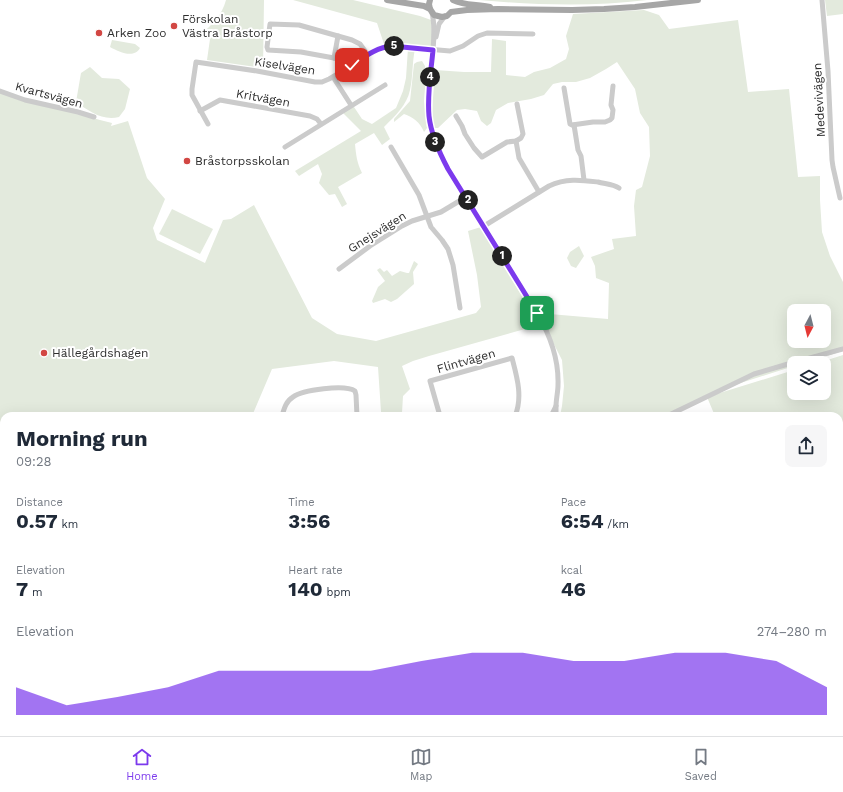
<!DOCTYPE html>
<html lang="en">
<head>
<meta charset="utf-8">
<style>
  body { margin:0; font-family:"Work Sans",sans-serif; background:#f6f6f7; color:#1f2937; height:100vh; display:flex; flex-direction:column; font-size:15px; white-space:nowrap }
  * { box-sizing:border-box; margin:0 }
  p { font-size:13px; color:#747a83 }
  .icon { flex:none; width:22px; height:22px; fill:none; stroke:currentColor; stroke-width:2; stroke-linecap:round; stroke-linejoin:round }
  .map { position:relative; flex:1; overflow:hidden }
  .panel { position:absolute; left:0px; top:412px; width:843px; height:324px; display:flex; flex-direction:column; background:#fff; border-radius:12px 12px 0 0; box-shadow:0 4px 16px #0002 }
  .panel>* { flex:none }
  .needle { width:26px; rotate:187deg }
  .controls { position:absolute; left:787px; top:304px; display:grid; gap:8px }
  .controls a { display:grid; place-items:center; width:44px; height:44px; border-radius:8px; background:#fff; box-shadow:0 4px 16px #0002; font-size:20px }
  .pin { position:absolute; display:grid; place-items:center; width:34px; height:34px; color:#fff; margin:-17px; border-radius:8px; box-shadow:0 2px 6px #0006 }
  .km { position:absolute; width:20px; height:20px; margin:-10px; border-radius:50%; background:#222; color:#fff; font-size:11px; line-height:20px; text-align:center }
  .round { display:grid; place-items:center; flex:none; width:42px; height:42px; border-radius:8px; background:#f6f6f7 }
  .summary { display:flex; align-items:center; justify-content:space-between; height:68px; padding:0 16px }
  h1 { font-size:22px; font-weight:700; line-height:30px }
  .stats { display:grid; grid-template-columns:repeat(3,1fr); gap:6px; height:68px; padding:4px 16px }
  .stats div { display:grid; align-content:center }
  .stats b { font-size:20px; font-weight:700 }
  .stats small { font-size:11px; font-weight:400 }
  .stats p { font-size:11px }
  .chart { height:112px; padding:8px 16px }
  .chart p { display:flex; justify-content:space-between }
  .chart svg { width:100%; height:72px; margin-top:4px; fill:#7c3aed; opacity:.7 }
  .menu { display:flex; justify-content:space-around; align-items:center; height:56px; border-top:1px solid #e0e1e3; background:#fff; font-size:11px; color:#747a83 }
  .menu a { display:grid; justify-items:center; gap:2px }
  .menu .selected { color:#7c3aed }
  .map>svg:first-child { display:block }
</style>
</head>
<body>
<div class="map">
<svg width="843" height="736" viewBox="0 0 843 736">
  <rect width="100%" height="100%" fill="#fff"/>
  <g fill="#e3eadd" fill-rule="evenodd">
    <path d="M 226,0 L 264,0 L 263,68 L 207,60 L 210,39 L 205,39 L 200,35 C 212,25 222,15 226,0 Z"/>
    <path d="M 293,0 L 353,0 L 420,16 L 431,20 L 433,50 L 415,49 C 412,63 413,76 410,90 C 407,105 395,116 384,127 L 390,139 L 382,145 L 374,133 L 355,144 C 356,155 357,163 362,173 L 338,187 L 347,204 L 342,207 L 335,194 L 329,195 L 319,183 L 322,174 L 318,164 L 299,176 L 295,171 L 361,131 L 342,112 L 353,104 L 354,107 L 362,119 L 372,124 L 396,108 L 403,91 L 406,78 L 408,48 L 385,47 L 377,23 Z"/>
    <path d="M 479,0 L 647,0 C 591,7 535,5 479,0 Z"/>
    <path d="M 825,0 L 843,0 L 843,14 L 827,16 Z"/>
    <path d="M 644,10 L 659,15 L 669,29 L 738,20 L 748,92 L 789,89 L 798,177 L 820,176 L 820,200 L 822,232 L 830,256 L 843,282 L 843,351 L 804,363 L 794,363 L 794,366 L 725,388 L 710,396 L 794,370 L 794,393 L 824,393 L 824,363 L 818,363 L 843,355 L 843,670 L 839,670 L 839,416 L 715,416 L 707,397 L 665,416 L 560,416 L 562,406 L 564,386 L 562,360 L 538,313 L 608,319 L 609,283 L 596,278 L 595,266 L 591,257 L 614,249 L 612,239 L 636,236 L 634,206 L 636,190 L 642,187 L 650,156 L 649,127 L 640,113 L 635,89 L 617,62 L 606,69 L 590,78 L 576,82 L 562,82 L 553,84 L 544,95 L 531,99 L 508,103 L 496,110 L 491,123 L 487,126 L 481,121 L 477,111 L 465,109 L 457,110 L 438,128 L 433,128 L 432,112 L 435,70 L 464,72 L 491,72 L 492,39 L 506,41 L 506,75 L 525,77 L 534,72 L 550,68 L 566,59 L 569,49 L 566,36 L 573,14 ZM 794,311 L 824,311 L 824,341 L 794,341 Z"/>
    <path d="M 112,40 L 135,44 L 140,48 C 134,59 119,52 110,47 Z"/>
    <path d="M 422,61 L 425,66 L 426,75 L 424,101 L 427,128 L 424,132 C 420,122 413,117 404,114 L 394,122 L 394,119 L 410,101 L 414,64 L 417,62 Z"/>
    <path d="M 90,67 L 102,78 L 119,79 L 130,89 L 125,109 L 119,117 C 102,121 89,111 76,102 L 81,73 Z"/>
    <path d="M 0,91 L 100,120 L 112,123 L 111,126 L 128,121 L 147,178 L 165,199 L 153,228 L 157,240 L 205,263 L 223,220 L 231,219 L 254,205 L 312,318 L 337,334 L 376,341 L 476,313 L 481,307 L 477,275 L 468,231 L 481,227 L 539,325 L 429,356 L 413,361 L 402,366 L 410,389 L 403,396 L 402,413 L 403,416 L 383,416 L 381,412 L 378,367 L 334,361 L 272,369 L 252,416 L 4,416 L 4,732 L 75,732 L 73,736 L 0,736 Z"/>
    <path d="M 172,209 L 213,229 L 200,254 L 159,234 Z"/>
    <path d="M 579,246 L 584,256 L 576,268 L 571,266 L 567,258 L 570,252 Z"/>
    <path d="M 414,261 L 418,264 L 413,272 L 414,284 L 397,299 L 391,302 L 385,299 L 373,303 L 372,301 L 378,287 L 385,281 L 377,270 L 380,268 L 384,272 L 387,270 L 392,276 L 400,271 L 407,273 L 409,273 Z"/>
    <path d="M 843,712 L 843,736 L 837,732 L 839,732 L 839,713 Z"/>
    <path d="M 153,732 L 234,732 L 232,736 L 153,736 Z"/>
    <path d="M 413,732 L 724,732 L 726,736 L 414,736 Z"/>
    <path d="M 773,732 L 814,732 L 817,736 L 767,736 Z"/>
  </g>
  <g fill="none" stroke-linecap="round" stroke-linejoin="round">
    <g stroke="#cbcbcb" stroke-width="5">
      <path d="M 822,0 L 828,71 L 832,160 L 833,167 L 840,198"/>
      <path d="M 432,13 C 436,29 433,46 432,62 C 431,75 428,89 428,102 C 429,126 436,148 448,169 L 537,313 C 550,335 559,358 558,385 C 558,392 556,399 556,407 C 556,410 556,413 556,416"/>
      <path d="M 436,37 L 439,24 L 445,16"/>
      <path d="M 334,58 L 338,36"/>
      <path d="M 352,65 L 347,61 L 334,58 L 301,52 L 268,50 L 267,47 L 270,24 L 299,25 L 352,40 L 360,44 L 368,55"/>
      <path d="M 333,77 L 351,105"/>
      <path d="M 564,88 L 570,124 L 572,125 L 593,122 L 605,122 L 610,120 L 612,118 L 613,110 L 611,105 L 613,86"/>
      <path d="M 0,91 L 25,100 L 78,112 L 94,117"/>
      <path d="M 200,111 L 220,100 L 310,116 L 317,119 L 321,124"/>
      <path d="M 456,116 L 462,126 L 465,134 L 474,148 L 482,157 L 507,142 L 516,141 L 521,138 L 523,134 L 517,104"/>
      <path d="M 208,124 L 192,95 L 192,89 L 196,62 L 257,71 L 315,82 L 322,82 L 329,79 C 347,70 372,47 392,46 L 450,51 L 463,46 L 478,36 L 487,33 L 533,34"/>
      <path d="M 574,125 L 578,150 L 581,156 L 584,180"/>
      <path d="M 516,141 L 519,158 L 539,192"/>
      <path d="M 285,147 L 385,85"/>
      <path d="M 391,147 L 419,195 L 431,227 L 442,240 L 448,249 L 453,265 L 460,308"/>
      <path d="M 484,226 L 549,186 C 566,178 581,180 598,182 C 605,184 613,184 619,188"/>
      <path d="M 339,269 L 370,246 L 402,226 L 412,221 L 441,212 L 466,197"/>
      <path d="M 516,414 L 522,416"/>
      <path d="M 282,416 C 284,409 286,401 293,397 C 302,390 345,384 355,391 L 356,395 L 357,416"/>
      <path d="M 440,416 L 430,381 L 512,358 C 517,377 523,397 515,416"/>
      <path d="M 551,416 L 556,406"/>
      <path d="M 667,416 L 754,374 L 788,364 L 843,349"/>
      <path d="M 839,636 L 843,634"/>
      <path d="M 771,736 L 776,732"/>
    </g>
    <g stroke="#a6a6a6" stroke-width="6">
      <path d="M 387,0 L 424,6 L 430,9 L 434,15 L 442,17 L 447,16 L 451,12 L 467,10 L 498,9 L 572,10 L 604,9 L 635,7 L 698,0"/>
      <path d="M 430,0 L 429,4 L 430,9"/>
      <path d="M 453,0 C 465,6 478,4 490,7"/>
    </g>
  </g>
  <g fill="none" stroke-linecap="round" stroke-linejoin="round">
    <g stroke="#fff" stroke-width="8">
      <path id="route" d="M 352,65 C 364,57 377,47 392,46 L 433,50 C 431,72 427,94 429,116 C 431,135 439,152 448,169 L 537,313"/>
    </g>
    <use href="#route" stroke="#7c3aed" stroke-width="5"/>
  </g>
  <g fill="#d24743" stroke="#fff" stroke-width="1.5">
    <circle cx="174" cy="26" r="4"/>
    <circle cx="99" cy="33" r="4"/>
    <circle cx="187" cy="161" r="4"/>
    <circle cx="44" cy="353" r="4"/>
  </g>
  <g text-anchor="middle" stroke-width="4" stroke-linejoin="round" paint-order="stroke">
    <g font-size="12" fill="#2e2e2e" stroke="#fff" text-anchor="start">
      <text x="182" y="23">Förskolan<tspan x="182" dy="14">Västra Bråstorp</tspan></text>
      <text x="107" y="37">Arken Zoo</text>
      <text x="195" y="165">Bråstorpsskolan</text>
      <text x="52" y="357">Hällegårdshagen</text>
    </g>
    <g font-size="12" fill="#2e2e2e" stroke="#fff">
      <text transform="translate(285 66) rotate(9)" y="4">Kiselvägen</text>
      <text transform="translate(49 95) rotate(15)" y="4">Kvartsvägen</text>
      <text transform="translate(263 98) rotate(10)" y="4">Kritvägen</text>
      <text transform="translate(819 100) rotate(-93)" y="4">Medevivägen</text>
      <text transform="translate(377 232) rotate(-32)" y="4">Gnejsvägen</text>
      <text transform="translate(466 361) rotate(-16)" y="4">Flintvägen</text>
    </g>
  </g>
</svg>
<div class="controls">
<a><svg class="needle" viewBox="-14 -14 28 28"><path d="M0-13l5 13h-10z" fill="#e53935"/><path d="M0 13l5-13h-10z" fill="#747a83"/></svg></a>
<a><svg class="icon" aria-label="layers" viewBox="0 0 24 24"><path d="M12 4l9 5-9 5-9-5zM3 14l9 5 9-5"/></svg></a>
</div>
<div class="pin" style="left:537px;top:313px;background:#1e9e55"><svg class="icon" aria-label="arrive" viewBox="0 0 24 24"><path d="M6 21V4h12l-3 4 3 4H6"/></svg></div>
<div class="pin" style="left:352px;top:65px;background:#d93025"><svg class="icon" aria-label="check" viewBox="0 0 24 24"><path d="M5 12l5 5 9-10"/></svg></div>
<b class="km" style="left:502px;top:256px">1</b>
<b class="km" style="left:468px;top:200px">2</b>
<b class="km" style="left:435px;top:142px">3</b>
<b class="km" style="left:430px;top:77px">4</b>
<b class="km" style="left:394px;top:46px">5</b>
<section class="panel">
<div class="summary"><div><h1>Morning run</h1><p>09:28</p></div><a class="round"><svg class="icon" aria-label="share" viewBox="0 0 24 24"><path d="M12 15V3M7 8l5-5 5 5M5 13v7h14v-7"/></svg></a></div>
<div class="stats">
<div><p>Distance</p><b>0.57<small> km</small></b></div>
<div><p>Time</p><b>3:56</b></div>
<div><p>Pace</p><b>6:54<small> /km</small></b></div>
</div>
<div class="stats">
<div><p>Elevation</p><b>7<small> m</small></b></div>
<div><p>Heart rate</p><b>140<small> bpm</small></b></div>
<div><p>kcal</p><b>46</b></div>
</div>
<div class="chart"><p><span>Elevation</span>274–280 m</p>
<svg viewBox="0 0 160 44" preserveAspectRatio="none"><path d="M0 44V27L10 38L20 33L30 27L40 17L50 17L60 17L70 17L80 11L90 6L100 6L110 11L120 11L130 6L140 6L150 11L160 27V44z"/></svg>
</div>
</section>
</div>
<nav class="menu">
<a class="selected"><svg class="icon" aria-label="home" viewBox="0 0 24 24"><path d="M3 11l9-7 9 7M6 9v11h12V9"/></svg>Home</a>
<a><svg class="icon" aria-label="map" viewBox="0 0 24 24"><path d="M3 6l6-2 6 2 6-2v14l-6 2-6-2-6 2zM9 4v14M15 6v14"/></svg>Map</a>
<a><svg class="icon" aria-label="saved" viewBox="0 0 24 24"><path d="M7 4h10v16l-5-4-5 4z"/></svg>Saved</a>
</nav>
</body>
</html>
